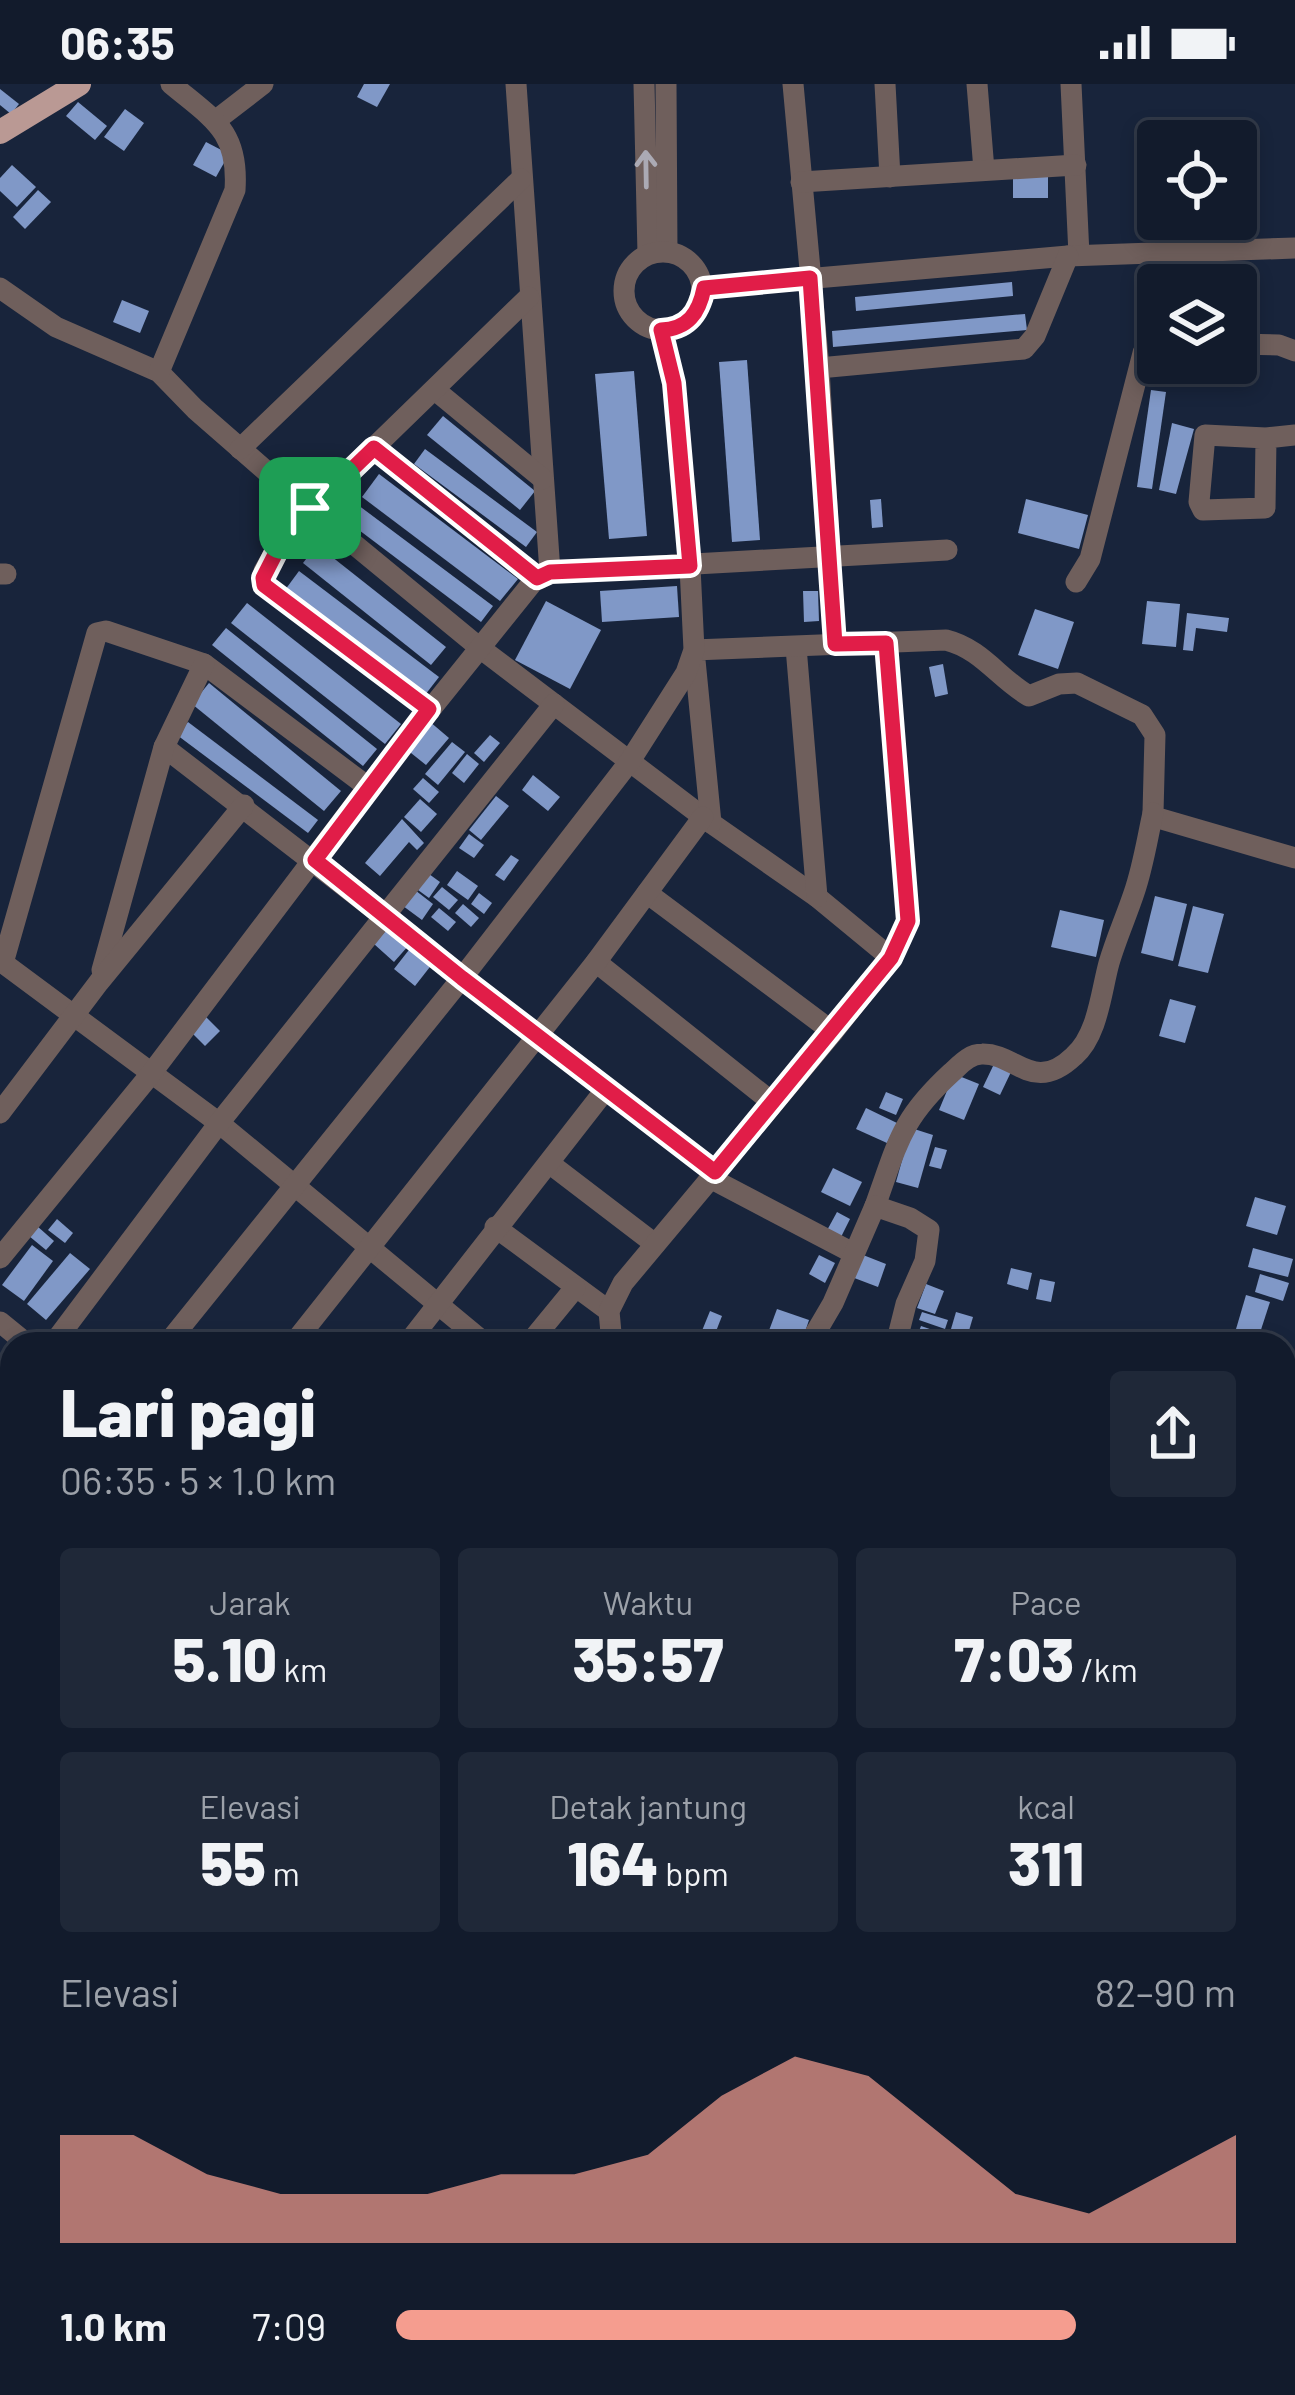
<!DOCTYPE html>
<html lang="id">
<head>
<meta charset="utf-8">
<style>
  body { margin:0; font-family:Barlow,sans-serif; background:#1f2838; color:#f1f3f6; height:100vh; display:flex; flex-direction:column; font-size:45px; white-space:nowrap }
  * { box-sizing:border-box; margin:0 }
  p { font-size:39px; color:#9ca1a9 }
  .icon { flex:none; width:66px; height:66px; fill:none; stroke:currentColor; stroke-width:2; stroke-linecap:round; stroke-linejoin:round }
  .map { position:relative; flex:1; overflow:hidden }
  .sheet { position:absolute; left:0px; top:1248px; width:1296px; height:1065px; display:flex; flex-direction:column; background:#121b2c; border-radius:36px 36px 0 0; box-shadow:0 6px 18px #0003,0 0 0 3px #313948 }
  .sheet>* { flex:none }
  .buttons { position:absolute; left:1137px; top:36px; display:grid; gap:24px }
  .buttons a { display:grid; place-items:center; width:120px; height:120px; border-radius:12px; background:#121b2c; box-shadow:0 6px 18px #0003,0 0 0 3px #313948; font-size:60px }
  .pin { position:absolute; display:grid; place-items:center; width:102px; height:102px; color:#fff; margin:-51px; border-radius:24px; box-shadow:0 6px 18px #0006 }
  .round { display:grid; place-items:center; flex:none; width:126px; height:126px; border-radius:12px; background:#1f2838 }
  .head { display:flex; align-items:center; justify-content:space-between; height:204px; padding:0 60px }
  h1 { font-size:66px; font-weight:800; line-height:90px }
  .metrics { display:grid; grid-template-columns:repeat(3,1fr); gap:18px; height:204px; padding:12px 60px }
  .metrics div { display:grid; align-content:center; border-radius:12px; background:#1f2838; text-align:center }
  .metrics b { font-size:60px; font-weight:800 }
  .metrics small { font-size:33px; font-weight:400 }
  .metrics p { font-size:33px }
  .chart { height:336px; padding:24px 60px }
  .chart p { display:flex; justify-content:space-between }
  .chart svg { width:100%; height:216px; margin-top:12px; fill:#f59d8f; opacity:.7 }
  ul { padding:0 60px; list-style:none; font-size:39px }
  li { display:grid; grid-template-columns:192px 144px 1fr; align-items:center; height:90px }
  li i { height:30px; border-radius:15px; background:#f59d8f }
  .status { display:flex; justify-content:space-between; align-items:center; height:84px; padding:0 60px; background:#121b2c; direction:ltr }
  .status svg { height:33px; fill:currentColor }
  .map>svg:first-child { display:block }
</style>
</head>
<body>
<div class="status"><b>06:35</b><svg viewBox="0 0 49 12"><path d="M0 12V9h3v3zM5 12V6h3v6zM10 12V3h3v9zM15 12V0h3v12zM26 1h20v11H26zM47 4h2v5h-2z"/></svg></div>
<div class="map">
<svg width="1295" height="2311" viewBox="0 0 1295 2311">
  <rect width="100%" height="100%" fill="#18243b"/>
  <g fill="#8098c7">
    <path d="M 364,0 L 390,0 L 377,23 L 357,13 Z"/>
    <path d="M 0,5 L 19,20 L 11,30 L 0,21 Z"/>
    <path d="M 78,18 L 107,42 L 95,56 L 66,32 Z"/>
    <path d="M 125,25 L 144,39 L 124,67 L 104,53 Z"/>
    <path d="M 206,58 L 229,70 L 216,93 L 193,81 Z"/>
    <path d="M 12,81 L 36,103 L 17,123 L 0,107 L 0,94 Z"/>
    <rect x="1013" y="88" width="35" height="26"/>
    <path d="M 38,106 L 51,118 L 25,145 L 13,133 Z"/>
    <path d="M 1012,198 L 1013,212 L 856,227 L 855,213 Z"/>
    <path d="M 122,216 L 149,227 L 140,249 L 113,238 Z"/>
    <path d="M 1025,230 L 1027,246 L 833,263 L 832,247 Z"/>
    <path d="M 747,276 L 760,456 L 732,458 L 719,278 Z"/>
    <path d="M 634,287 L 647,452 L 609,455 L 595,290 Z"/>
    <path d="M 1151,306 L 1166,308 L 1152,405 L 1137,403 Z"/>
    <path d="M 443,332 L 535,407 L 520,426 L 427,351 Z"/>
    <path d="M 1172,339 L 1194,345 L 1176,410 L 1159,406 Z"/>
    <path d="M 425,365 L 537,448 L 526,463 L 414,380 Z"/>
    <path d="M 379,390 L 518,495 L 500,517 L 362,413 Z"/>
    <path d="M 881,415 L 883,443 L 872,444 L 870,416 Z"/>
    <path d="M 1026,415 L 1088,431 L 1079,465 L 1018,449 Z"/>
    <path d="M 354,418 L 493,522 L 481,538 L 343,434 Z"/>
    <path d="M 317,461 L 446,563 L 431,581 L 303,479 Z"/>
    <path d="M 299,487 L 439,593 L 425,611 L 285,506 Z"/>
    <path d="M 677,502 L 679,533 L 602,538 L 600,507 Z"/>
    <path d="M 803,507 L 818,507 L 819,537 L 804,538 Z"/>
    <path d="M 546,517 L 601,546 L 570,605 L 515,576 Z"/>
    <path d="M 1147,517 L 1180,520 L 1176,563 L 1142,560 Z"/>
    <path d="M 247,519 L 401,640 L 385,660 L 231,539 Z"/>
    <path d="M 1035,525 L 1074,538 L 1058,585 L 1018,571 Z"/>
    <path d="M 1187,529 L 1229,534 L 1227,548 L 1196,544 L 1193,567 L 1183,566 Z"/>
    <path d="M 226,544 L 377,665 L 363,682 L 212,561 Z"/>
    <path d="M 943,580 L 948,610 L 935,613 L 929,583 Z"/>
    <path d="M 209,599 L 341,707 L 324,727 L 192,620 Z"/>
    <path d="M 429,637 L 449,654 L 426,681 L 406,665 Z"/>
    <path d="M 188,638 L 318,736 L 308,749 L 177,651 Z"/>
    <path d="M 490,651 L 500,659 L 484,678 L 474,669 Z"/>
    <path d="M 452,658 L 465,668 L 438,701 L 425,690 Z"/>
    <path d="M 467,670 L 479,680 L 464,699 L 452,689 Z"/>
    <path d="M 533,691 L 560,713 L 548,727 L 522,706 Z"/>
    <path d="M 423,694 L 439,708 L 429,719 L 413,705 Z"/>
    <path d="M 496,712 L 509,722 L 481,756 L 469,746 Z"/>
    <path d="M 420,715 L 437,730 L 421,748 L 404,733 Z"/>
    <path d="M 402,735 L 424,759 L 417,766 L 409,758 L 380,792 L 365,779 Z"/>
    <path d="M 469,750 L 484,761 L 474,774 L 459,764 Z"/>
    <path d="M 511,771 L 519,776 L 504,797 L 495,791 Z"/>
    <path d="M 457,787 L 478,802 L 468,816 L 447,801 Z"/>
    <path d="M 429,790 L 440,798 L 429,814 L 418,806 Z"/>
    <path d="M 411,803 L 433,820 L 422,836 L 399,819 Z"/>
    <path d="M 442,803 L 458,816 L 449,826 L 433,813 Z"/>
    <path d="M 479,809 L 492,819 L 484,830 L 471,820 Z"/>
    <path d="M 1155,812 L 1187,820 L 1173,877 L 1141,869 Z"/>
    <path d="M 463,820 L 479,834 L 471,843 L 455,829 Z"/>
    <path d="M 1193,822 L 1224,830 L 1208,889 L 1178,882 Z"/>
    <path d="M 439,824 L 456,838 L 448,847 L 431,833 Z"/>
    <path d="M 1060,826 L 1104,836 L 1096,873 L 1051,863 Z"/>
    <path d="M 389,843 L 409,861 L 394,878 L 374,860 Z"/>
    <path d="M 412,862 L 433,879 L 415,902 L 394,885 Z"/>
    <path d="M 1170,915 L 1196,922 L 1185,959 L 1159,952 Z"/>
    <path d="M 202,929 L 220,947 L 205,962 L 187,944 Z"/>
    <path d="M 994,980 L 1011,988 L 1000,1011 L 983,1003 Z"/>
    <path d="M 954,990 L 979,1000 L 964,1036 L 939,1026 Z"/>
    <path d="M 886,1008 L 903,1015 L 896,1031 L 879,1024 Z"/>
    <path d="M 866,1024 L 897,1039 L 887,1059 L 856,1045 Z"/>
    <path d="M 911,1044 L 933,1051 L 918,1104 L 896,1098 Z"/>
    <path d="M 935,1063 L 947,1066 L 941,1085 L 929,1082 Z"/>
    <path d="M 833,1084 L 862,1098 L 850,1122 L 821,1108 Z"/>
    <path d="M 1255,1113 L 1286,1122 L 1277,1151 L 1246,1142 Z"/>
    <path d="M 837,1128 L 850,1135 L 839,1157 L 825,1150 Z"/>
    <path d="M 57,1135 L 73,1149 L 65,1159 L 48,1146 Z"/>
    <path d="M 37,1142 L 54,1157 L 46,1166 L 29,1152 Z"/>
    <path d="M 32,1161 L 53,1177 L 24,1217 L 2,1201 Z"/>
    <path d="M 1253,1164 L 1293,1175 L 1288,1193 L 1248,1183 Z"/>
    <path d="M 70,1169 L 90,1185 L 46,1236 L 27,1220 Z"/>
    <path d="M 858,1169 L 886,1180 L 878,1203 L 849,1192 Z"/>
    <path d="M 819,1171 L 835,1179 L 825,1199 L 809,1190 Z"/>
    <path d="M 1011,1184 L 1032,1189 L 1028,1206 L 1007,1200 Z"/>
    <path d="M 1260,1190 L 1289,1199 L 1283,1217 L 1255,1208 Z"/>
    <path d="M 1040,1195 L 1055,1198 L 1051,1218 L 1036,1215 Z"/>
    <path d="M 926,1200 L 944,1207 L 935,1230 L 917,1224 Z"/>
    <path d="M 1246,1211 L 1270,1218 L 1257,1258 L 1234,1252 Z"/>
    <path d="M 777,1225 L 809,1236 L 801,1260 L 764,1260 Z"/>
    <path d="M 710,1227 L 722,1232 L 711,1260 L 700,1260 L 697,1259 Z"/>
    <path d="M 922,1228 L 948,1236 L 945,1245 L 919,1236 Z"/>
    <path d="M 956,1228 L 973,1233 L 968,1250 L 951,1245 Z"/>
    <path d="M 921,1242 L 971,1259 L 971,1260 L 914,1260 Z"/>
    <path d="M 0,1500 L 12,1510 L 12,1530 L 0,1520 Z"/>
    <path d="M 1284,1595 L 1295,1598 L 1288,1639 L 1284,1638 Z"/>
    <path d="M 0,1718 L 12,1728 L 12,1749 L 0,1739 Z"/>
    <path d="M 0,1753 L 12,1762 L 12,1788 L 0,1779 Z"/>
    <path d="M 1295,1828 L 1295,1875 L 1284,1870 L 1284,1854 Z"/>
    <path d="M 0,2061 L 12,2064 L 12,2096 L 0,2092 Z"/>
    <path d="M 1288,2200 L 1295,2202 L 1295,2232 L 1284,2229 Z"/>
    <path d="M 4,2247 L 12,2250 L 12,2280 L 0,2276 Z"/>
  </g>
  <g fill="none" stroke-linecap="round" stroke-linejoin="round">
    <g stroke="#6f5f5c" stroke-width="21">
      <path d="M 516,0 L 550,488"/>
      <path d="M 644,0 L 648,170"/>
      <path d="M 666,0 L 667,167"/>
      <path d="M 793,0 L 819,284 L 835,561"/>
      <path d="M 885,0 L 890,93"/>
      <path d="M 977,0 L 984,86"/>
      <path d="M 1071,0 L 1079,171"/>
      <path d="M 215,37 L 263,0"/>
      <path d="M 801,98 L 1076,81"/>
      <path d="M 1172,135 L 1173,166"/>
      <circle cx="663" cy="207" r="39"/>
      <path d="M 0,204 L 56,243 L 159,288 L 195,325 L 282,401 L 480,564 L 711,739 L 817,813 L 891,874"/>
      <path d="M 703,204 L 1068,172 L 1295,164"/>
      <path d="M 1236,260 L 1279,261 L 1295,267"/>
      <path d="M 819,284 L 1024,265 L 1035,252 L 1068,172"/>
      <path d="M 159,288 L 235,106 C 239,47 213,35 171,0"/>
      <path d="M 435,306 L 543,395"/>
      <path d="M 1266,354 L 1205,351 L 1199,418 L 1203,426 L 1265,424 L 1266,354 L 1295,351"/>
      <path d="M 374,364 L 537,493"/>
      <path d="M 240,365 L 521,95"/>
      <path d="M 0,490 L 6,490"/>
      <path d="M 1076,498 L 1090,475 L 1143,269 L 1158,264"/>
      <path d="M 796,563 L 817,813"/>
      <path d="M 429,625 L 264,501 L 264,487 L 286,449 L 529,213"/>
      <path d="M 164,663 L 715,1088"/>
      <path d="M 368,703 L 204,580 L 106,547 L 97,549 L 3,879 L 219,1039 L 486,1260"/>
      <path d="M 711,739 L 694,566 L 946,556 C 982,565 999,595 1029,612 L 1059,600 L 1077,599 L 1142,631 L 1155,651 L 1153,729 L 1158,734 L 1295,774"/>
      <path d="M 647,809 L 833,948"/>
      <path d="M 596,878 L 773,1019"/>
      <path d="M 102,886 L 164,663 L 204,580"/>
      <path d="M 0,1029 L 99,898 L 244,721"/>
      <path d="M 549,1079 L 655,1160"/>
      <path d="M 710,1094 L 853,1169"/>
      <path d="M 875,1122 C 898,1059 900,1036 951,989 C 960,981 969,970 982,970 C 1016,969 1033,1011 1074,972 C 1098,951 1101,908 1109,879 C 1116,855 1126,833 1134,809 C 1143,783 1147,756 1153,729"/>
      <path d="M 495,1143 L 609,1227"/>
      <path d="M 0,1174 L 150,991 L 368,703 L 537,493 L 550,488 L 947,466"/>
      <path d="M 0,1238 L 27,1260"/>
      <path d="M 53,1260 L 219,1039 L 554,620"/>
      <path d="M 167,1260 L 462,894 L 630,677 L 686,589 L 694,566 L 690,483 L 673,299 L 661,246"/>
      <path d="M 293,1260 L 596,878 L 703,733"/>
      <path d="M 407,1260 L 606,1005"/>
      <path d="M 529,1260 L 575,1204"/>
      <path d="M 612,1260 L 609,1227 L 623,1199 L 833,948 L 891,874 L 908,837 L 886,559"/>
      <path d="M 809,1260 L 833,1219 L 875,1122 L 910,1134 L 929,1146 L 925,1177 L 906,1220 L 896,1260"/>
      <path d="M 1284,1317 L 1295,1320"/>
      <path d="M 0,1320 L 12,1307"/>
      <path d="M 0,1475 L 12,1460"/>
      <path d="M 1284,1584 L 1295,1586"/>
      <path d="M 0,1588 L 12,1596"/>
      <path d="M 0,1637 L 12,1621"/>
      <path d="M 1284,1664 L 1295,1665"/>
      <path d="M 0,1685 L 12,1694"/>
      <path d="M 0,1794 L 12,1803"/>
      <path d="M 1284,1958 L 1295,1966"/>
      <path d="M 0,1984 L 12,1971"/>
      <path d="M 1284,2109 L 1295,2112"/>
      <path d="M 0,2157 L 12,2160"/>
      <path d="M 1284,2254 L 1295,2257"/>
      <path d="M 432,2301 L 465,2311"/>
      <path d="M 781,2301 L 810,2311"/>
      <path d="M 1095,2301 L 1129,2311"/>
      <path d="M 1023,2310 L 1025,2301"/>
      <path d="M 319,2311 L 323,2301"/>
    </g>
    <path stroke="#ba9994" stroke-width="24" d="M 0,48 L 79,0"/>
  </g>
  <defs><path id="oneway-shaft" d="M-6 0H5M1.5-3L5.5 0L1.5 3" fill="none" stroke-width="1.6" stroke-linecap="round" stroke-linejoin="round" transform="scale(3)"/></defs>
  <use stroke="#abaab4" href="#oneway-shaft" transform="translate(646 85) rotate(-91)"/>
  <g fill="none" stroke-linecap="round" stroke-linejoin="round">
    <g stroke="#fff" stroke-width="24">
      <path id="route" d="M 810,194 L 835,560 L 886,559 L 908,837 L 891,874 L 715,1088 L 462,894 L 315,776 L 429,625 L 264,501 L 263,494 L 286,449 L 374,364 L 537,494 L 550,488 L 690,482 L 674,299 L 661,246 C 688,245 699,229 704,204 Z"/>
    </g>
    <use href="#route" stroke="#e11d48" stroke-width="15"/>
  </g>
</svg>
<div class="buttons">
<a><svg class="icon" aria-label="locate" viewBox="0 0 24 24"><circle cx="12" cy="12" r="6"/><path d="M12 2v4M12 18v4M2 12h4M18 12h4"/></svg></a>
<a><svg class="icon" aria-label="layers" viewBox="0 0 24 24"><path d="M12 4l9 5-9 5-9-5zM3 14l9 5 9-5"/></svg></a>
</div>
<div class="pin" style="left:310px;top:424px;background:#1e9e55"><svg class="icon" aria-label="arrive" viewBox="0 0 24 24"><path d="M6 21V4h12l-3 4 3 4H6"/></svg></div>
<section class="sheet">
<div class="head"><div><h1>Lari pagi</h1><p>06:35 · 5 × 1.0 km</p></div><a class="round"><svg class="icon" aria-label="share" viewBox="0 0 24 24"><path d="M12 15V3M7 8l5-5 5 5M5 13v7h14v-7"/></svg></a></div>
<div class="metrics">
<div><p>Jarak</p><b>5.10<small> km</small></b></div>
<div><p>Waktu</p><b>35:57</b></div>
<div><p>Pace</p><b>7:03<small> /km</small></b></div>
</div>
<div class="metrics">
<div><p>Elevasi</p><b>55<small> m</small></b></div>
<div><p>Detak jantung</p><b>164<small> bpm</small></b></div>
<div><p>kcal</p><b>311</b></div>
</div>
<div class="chart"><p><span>Elevasi</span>82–90 m</p>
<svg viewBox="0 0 160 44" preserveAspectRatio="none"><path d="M0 44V22L10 22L20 30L30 34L40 34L50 34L60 30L70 30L80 26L90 14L100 6L110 10L120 22L130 34L140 38L150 30L160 22V44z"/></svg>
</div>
<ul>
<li><b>1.0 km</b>7:09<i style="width:81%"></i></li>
</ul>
</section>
</div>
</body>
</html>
